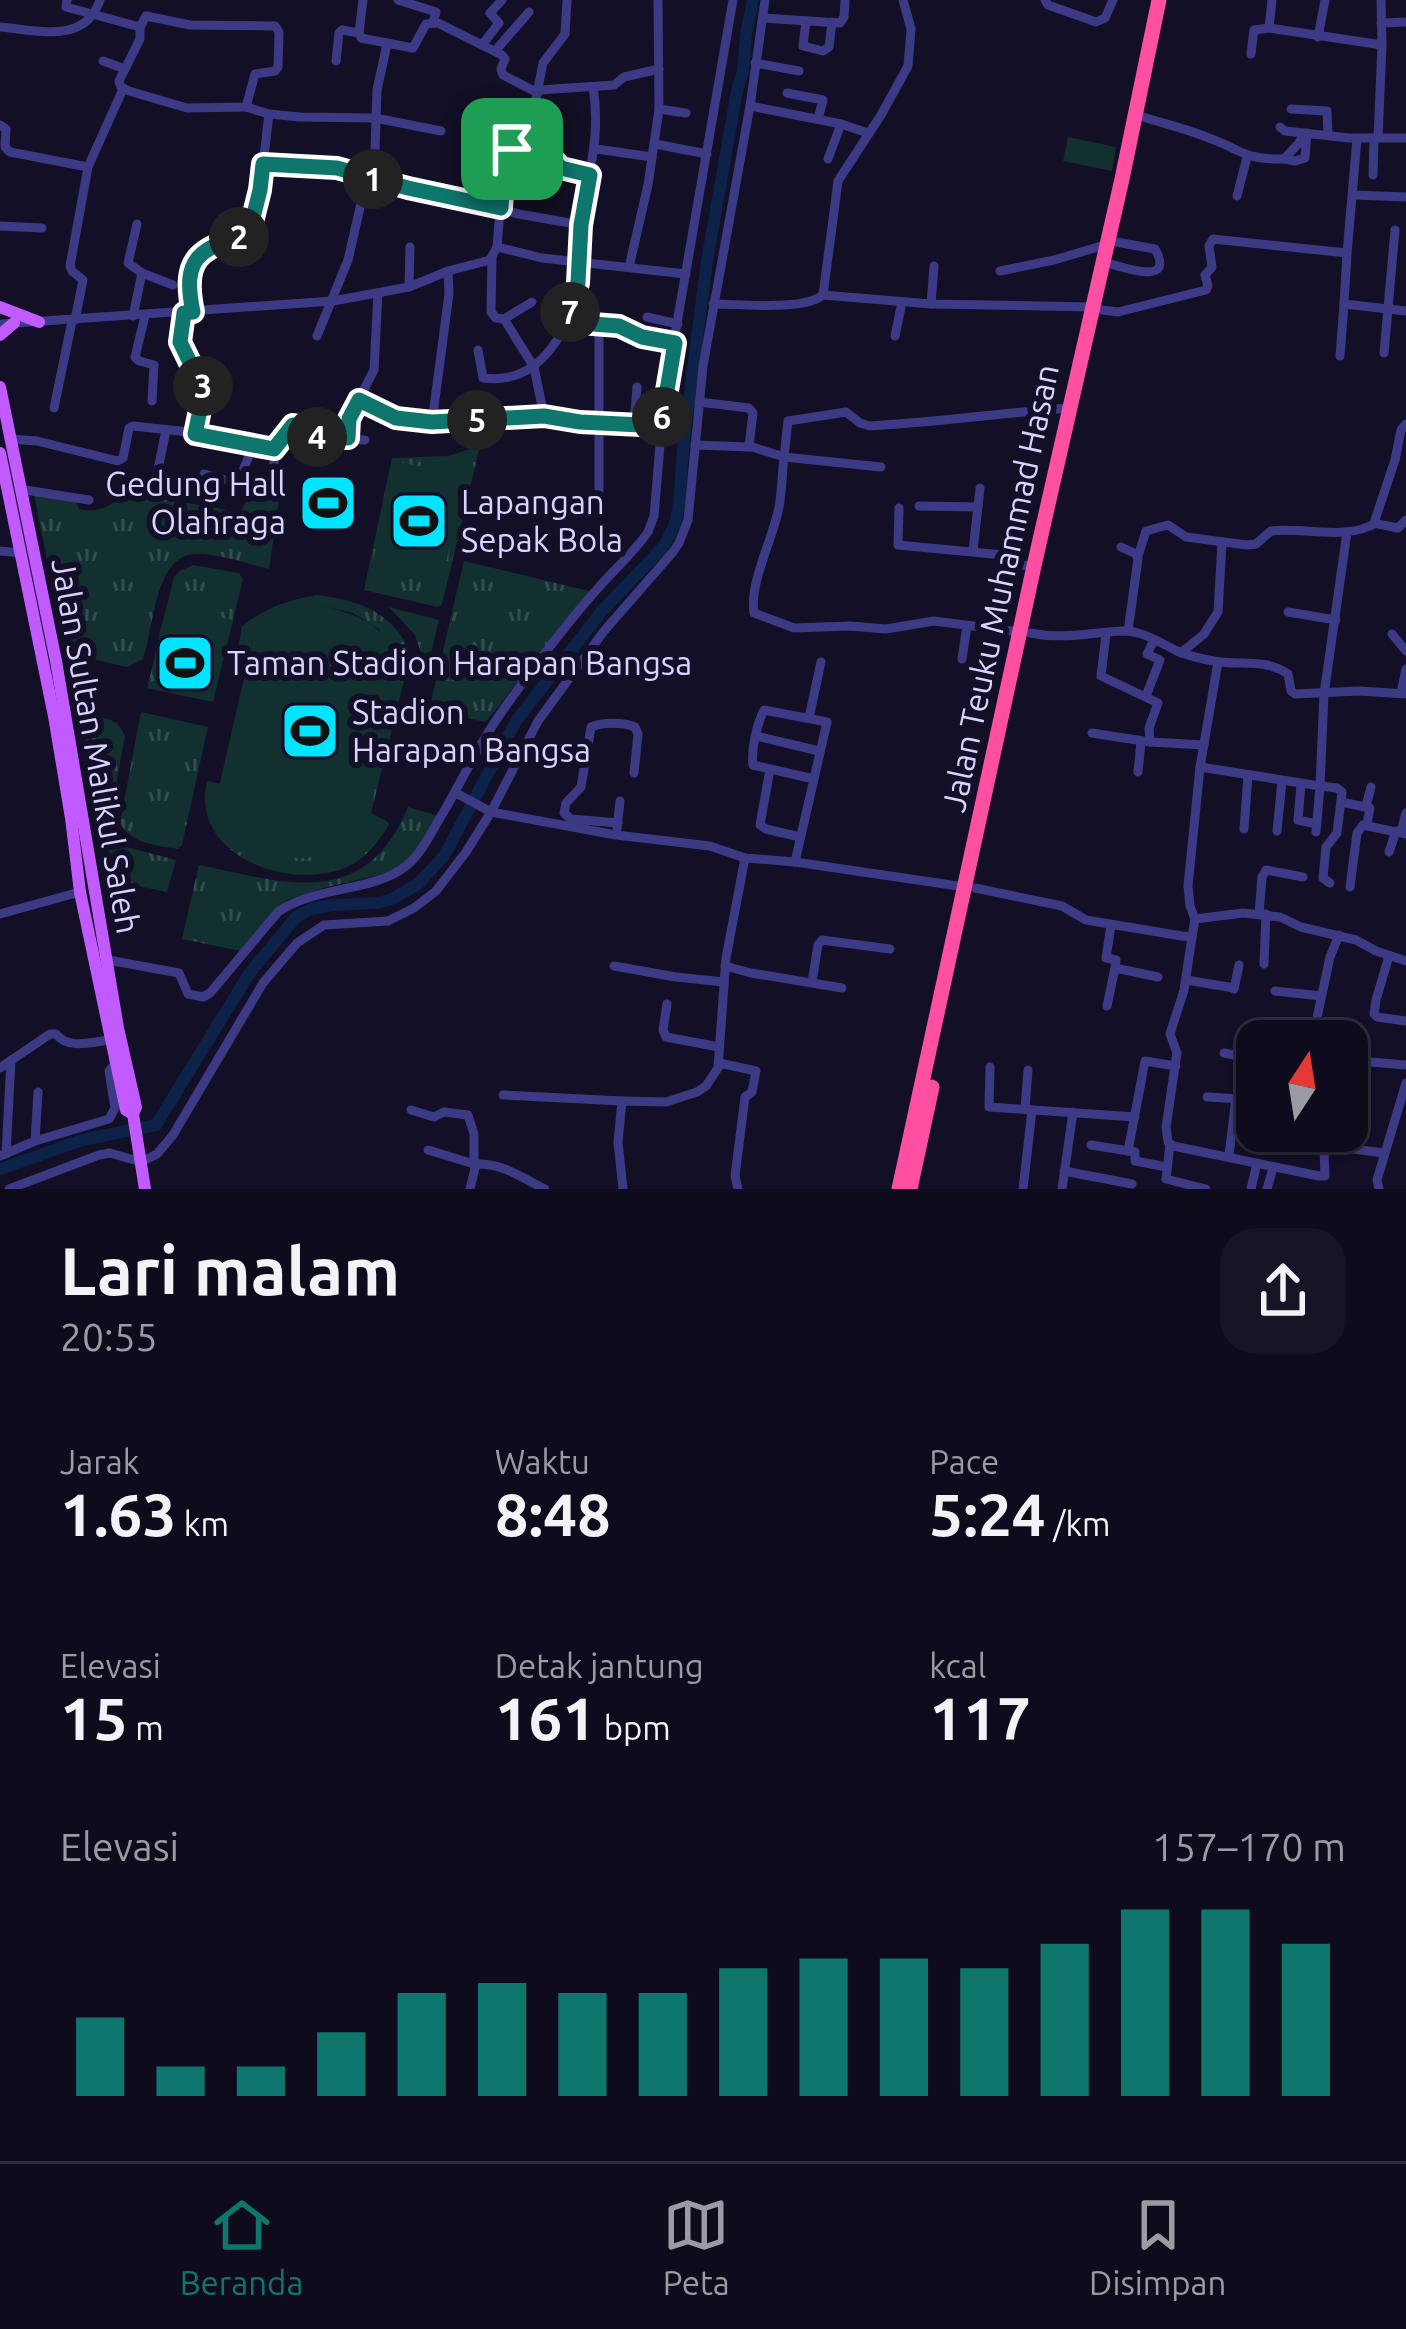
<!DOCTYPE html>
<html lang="id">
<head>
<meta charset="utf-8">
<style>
  body { margin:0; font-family:Ubuntu,sans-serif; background:#171425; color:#f1f3f6; height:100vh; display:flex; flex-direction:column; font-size:45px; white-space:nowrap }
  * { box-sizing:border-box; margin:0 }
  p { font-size:39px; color:#9b9ba3 }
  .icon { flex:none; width:66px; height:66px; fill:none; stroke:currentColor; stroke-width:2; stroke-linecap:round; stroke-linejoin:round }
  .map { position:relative; height:1189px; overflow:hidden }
  .sheet { display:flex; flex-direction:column; background:#0e0b1c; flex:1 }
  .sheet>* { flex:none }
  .needle { width:78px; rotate:12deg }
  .controls { position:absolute; left:1236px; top:1020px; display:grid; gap:24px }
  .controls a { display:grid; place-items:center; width:132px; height:132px; border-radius:24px; background:#0e0b1c; box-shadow:0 3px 9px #0004,0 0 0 3px #2e2b3b; font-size:60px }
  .pin { position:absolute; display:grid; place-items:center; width:102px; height:102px; color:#fff; margin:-51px; border-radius:24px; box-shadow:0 6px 18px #0006 }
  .km { position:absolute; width:60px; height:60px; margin:-30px; border-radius:50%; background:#222; color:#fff; font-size:33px; line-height:60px; text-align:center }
  .round { display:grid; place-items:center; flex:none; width:126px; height:126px; border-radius:36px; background:#171425 }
  .head { display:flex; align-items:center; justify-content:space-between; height:204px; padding:0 60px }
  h1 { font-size:66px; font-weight:700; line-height:90px }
  .metrics { display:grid; grid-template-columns:repeat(3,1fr); gap:18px; height:204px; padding:12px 60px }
  .metrics div { display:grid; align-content:center }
  .metrics b { font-size:60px; font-weight:700 }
  .metrics small { font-size:33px; font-weight:400 }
  .metrics p { font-size:33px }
  .chart { height:336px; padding:24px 60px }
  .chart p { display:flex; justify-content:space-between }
  .chart svg { width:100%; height:216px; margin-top:12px; stroke:#0f766e; stroke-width:6 }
  .menu { display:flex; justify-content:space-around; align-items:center; height:168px; border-top:3px solid #2e2b3b; background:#0e0b1c; font-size:33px; color:#9b9ba3 }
  .menu a { display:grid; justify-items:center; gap:6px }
  .menu .active { color:#0f766e }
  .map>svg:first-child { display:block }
</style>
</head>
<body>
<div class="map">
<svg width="1406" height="1189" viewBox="0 0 1406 1189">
  <defs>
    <pattern id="grass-tufts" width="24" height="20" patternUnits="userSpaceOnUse" patternTransform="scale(3)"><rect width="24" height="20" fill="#12302f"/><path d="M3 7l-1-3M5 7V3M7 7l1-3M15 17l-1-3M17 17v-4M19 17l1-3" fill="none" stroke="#344d4e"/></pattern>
  </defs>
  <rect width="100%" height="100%" fill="#130f26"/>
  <g fill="url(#grass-tufts)">
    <path d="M 480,446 L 442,604 L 438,607 L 364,590 L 392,458 L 448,456 Z"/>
    <path d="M 125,493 C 163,500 202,504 240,513 L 247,500 L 261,502 L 263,497 L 279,500 L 269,569 C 248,564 214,552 194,554 C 154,557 154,629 143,659 L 127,667 L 66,653 L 34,495 L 76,502 L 79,509 C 100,513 110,507 125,493 Z"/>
    <path d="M 464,561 L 589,591 L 486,722 L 429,710 Z"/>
    <path d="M 193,565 L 239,573 L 243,579 L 213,702 L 147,688 L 174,577 L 180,571 Z"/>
    <path d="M 317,595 C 371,602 401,618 418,672 L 416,676 L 404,681 L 371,813 L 388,822 L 389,825 C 380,840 365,859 349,866 C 291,893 189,856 207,781 L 220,784 L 218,792 L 380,630 L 353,613 L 323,606 L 253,639 L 250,652 L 238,649 L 242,626 C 265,608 288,600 317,595 Z"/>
    <path d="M 389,607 L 439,620 L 427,671 L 415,635 Z"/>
    <path d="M 141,712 L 208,727 L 182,845 L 178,849 C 156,845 131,844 120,823 Z"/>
    <path d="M 83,713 C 100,717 118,717 125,736 L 110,816 L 113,831 L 123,846 L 176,860 L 167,892 L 105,879 L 79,714 Z"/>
    <path d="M 408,807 L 438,816 L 422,844 L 404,865 L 388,873 L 323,888 L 287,900 L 241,951 L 182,939 L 199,865 C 286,883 365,911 408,807 Z"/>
  </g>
  <g fill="#12302f">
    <path d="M 1068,137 L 1116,147 L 1112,171 L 1063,161 Z"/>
    <path d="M 396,461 L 465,477 L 442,580 L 372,565 Z"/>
    <path d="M 167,605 L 233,620 L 226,649 L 159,635 Z"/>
    <path d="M 323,606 C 425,629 398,685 380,762 C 375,783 371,825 356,841 C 346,851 310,860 295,858 C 285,857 244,839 237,832 C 224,821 221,807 218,791 L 253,639 C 269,609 293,609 323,606 Z"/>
    <path d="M 165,644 L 212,655 L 205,683 L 159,672 Z"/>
  </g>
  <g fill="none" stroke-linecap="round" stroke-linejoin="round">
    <path stroke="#0c2248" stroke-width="12" d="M 0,1169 L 82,1140 L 156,1125 L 249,974 L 296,917 L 311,909 L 333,905 L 377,903 L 392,899 L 418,884 L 444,856 L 516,721 L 602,611 L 664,546 L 675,524 L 679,504 L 684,438 L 707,261 L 737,91 L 743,71 L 746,35 L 753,0"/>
    <g stroke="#3d3a85" stroke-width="9">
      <path d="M 67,0 L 66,7 L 140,27"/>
      <path d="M 398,0 L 436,12 L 433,22"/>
      <path d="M 903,0 L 911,29 L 908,66 L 881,115 L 838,181 L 823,295 L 931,304 L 1093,307"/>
      <path d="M 1045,0 L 1048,5 L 1096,22 L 1105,18 L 1113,0"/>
      <path d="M 146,16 L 190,25 L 275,26 L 279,32 L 278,67 L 275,71 L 255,74 L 246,107 L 187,108 L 129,91 L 121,87 L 119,81 L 140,39 L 140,27 Z"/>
      <path d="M 763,18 L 840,23 L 844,17 L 845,0"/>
      <path d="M 806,21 L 803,46 L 823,51 L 829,47 L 832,22"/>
      <path d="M 1381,23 L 1406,22"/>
      <path d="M 0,27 C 36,30 85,45 100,0"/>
      <path d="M 1269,28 L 1382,45 L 1381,0"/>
      <path d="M 359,33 L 363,0"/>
      <path d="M 1318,37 L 1325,0"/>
      <path d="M 482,45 L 499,23 L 490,13 L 502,0"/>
      <path d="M 495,51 L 529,12"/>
      <path d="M 1251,54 L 1254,30 L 1269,28 L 1272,0"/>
      <path d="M 103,61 L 125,69"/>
      <path d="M 336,61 L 339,33 L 342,30 L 359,33 L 361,38 L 413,48 L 426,24 L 438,23 L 502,55 L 505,59 L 501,69 L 503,75 L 538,93"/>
      <path d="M 755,63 L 799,71"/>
      <path d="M 539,90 L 614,85 L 624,77 L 659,69"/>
      <path d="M 787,93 L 823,100 L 818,119"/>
      <path d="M 750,106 L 841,124 L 868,133"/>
      <path d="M 246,107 L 269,114 L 300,117 L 375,118 L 441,131"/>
      <path d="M 659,109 L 686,113"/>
      <path d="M 1291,109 L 1327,111 L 1328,135"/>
      <path d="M 1143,117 C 1165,124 1188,129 1209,138 C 1242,150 1244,160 1284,159 L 1299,143 L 1304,133"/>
      <path d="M 0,125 L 6,129 L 5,147 L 10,152 L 88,167"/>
      <path d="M 1280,127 L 1285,131 L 1349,138 L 1406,138"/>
      <path d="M 491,132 L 518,142"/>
      <path d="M 1378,138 L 1382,45"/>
      <path d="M 655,144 L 707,154"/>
      <path d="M 512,149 L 551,157 L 561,168 L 590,175"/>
      <path d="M 596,149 L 652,157"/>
      <path d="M 828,159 L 841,124"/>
      <path d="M 1284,159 L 1295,161 L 1305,158 L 1307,133"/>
      <path d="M 263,164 L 337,168 L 408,188 L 519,214 L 581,225"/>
      <path d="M 1373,175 L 1374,138"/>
      <path d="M 374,179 L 377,90 L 387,44"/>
      <path d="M 1354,195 L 1406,197"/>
      <path d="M 1237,196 L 1247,157"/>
      <path d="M 137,224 L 128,263 L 142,273"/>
      <path d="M 0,226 L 42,228"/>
      <path d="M 497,247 L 542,258 L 686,274"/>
      <path d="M 1347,253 L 1357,139"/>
      <path d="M 492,258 L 491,312 L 496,318 L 504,319 L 534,367 L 544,416"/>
      <path d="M 1111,264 C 1128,269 1175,285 1155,249 L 1116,242"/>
      <path d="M 629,267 L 648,185 L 659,109 L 658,0"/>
      <path d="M 1000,271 L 1054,260 L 1108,244"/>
      <path d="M 409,287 L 410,247"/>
      <path d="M 713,304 C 740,304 803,311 823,295"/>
      <path d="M 931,304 L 934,266"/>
      <path d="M 1102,310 L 1118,312 L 1206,290 L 1208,286 L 1205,275 L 1212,267 L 1209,246 L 1213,239 L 1347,253 L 1344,304 L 1406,311"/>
      <path d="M 193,312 C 186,279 192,247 230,238 C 233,237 245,237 248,234 C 259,225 266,133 269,114"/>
      <path d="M 184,313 L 180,342 L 204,391 L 195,434"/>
      <path d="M 133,316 L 142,273 L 173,285"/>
      <path d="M 145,316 L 135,357 L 139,361 L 154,365 L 152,401"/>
      <path d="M 647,317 L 678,324"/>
      <path d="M 568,318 L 580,323 L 619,326 L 642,337 L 675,343"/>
      <path d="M 504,319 L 532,302"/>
      <path d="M 75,320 L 83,280 L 72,271 L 70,266 L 88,167 L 123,89"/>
      <path d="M 0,324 L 333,301 L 409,287 L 448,271 L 490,260 L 497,247 L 504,161 L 531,124 L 543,63 L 565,34 L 567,0"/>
      <path d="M 317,336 L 348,260 L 367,177"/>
      <path d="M 895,336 L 902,302"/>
      <path d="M 478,350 L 483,378 C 543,386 573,325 579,274 C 582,255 580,236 582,217 C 589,171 601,134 593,87"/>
      <path d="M 1384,353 L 1395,230"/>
      <path d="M 1340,356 L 1344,304"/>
      <path d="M 359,401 L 396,418 L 432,422 L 544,416 L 580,422 L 661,426"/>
      <path d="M 699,402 L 749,408 L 753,413 L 749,446 L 784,457 C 782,474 782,491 779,507 C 773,539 749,583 754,613 L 794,628 L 850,626 L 886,629 L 934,621 L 1020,632"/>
      <path d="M 54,408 L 72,321"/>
      <path d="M 432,422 L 449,294 L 448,271"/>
      <path d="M 634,424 L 637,387"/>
      <path d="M 1406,424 L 1401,430 L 1395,460 L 1375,520 L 1378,524 L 1398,528 L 1406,520"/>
      <path d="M 348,438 L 349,419 L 374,370 L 378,293"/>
      <path d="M 10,439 L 37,441 L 118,461 L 123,458 L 129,428 L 133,426 L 180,431 L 276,450 L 285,432 L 293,425 L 309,428 L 313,437 L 365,440"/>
      <path d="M 695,445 L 750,447"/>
      <path d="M 881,467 L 784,457 L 788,421 L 846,412 L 860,423 L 870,426 C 937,422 1003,413 1070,408"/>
      <path d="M 204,474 L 245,485"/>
      <path d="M 238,483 L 253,446"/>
      <path d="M 155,484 L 166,430"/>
      <path d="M 270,488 L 276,450"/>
      <path d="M 19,489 L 89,500"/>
      <path d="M 599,493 L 599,325"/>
      <path d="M 919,506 L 978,507"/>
      <path d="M 899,508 L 898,545 L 1003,555 L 1016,558 L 1020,565 L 1034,566"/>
      <path d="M 1121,547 L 1136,554 L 1138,559 L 1128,631"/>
      <path d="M 0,551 L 21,553"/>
      <path d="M 973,551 L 980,488"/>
      <path d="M 1138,556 L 1146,531 L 1168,525 L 1186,537 L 1247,545 L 1256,544 L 1271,531 C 1304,527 1346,541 1376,523"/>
      <path d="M 1288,612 L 1336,620"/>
      <path d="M 1030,633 C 1064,640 1091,632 1124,631 C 1143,631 1161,643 1177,651 C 1189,656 1202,659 1214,661 C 1239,666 1266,658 1288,674 L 1291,691 L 1295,694 L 1359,691 L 1406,694"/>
      <path d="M 1106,634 L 1101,676 L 1158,703 L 1149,728 L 1150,742 L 1204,745"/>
      <path d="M 1392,634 L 1406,651"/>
      <path d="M 1181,653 L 1204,634 L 1218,612 L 1222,543"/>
      <path d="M 962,659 L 967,626"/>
      <path d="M 1401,693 L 1406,669"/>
      <path d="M 1146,696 L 1160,660 L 1147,654 L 1154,640"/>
      <path d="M 809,718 L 821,662"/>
      <path d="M 1092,733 L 1150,742"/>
      <path d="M 756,736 L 819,751"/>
      <path d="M 1200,767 L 1320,786 L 1316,832"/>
      <path d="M 770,769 L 760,825 L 766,829 L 800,837"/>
      <path d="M 1138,772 L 1141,742"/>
      <path d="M 1301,784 L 1298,820 L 1317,824"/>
      <path d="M 456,793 L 491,812 L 616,835 L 710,846 L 745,858 L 795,862 L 965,887"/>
      <path d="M 1341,802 L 1370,808 L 1367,824"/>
      <path d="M 1366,806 L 1371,787"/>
      <path d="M 618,823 L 571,819 L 564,813 L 566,803 L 581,787 L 591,727 C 603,722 623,722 635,727 L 638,734 L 634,773"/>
      <path d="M 617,829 L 620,801"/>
      <path d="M 1244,829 L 1248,775"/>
      <path d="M 1277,831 L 1282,781"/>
      <path d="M 1401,832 L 1406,813"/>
      <path d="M 1389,852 L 1396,831"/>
      <path d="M 795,862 L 827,722 L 764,710 C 757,724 751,748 753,765 L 814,779"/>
      <path d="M 1330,883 L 1323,878 L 1326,847 L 1337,833 L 1342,792 L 1337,788 L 1320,786 L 1324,694 L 1347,532"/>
      <path d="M 1350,887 L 1357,833 L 1363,825 L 1406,834"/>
      <path d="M 975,888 L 1062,906 L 1086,920 L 1182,936 L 1192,937 L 1195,919 L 1243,913 L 1280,917 L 1301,927 L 1356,940 L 1376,951 L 1406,961"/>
      <path d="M 0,914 L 80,892"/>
      <path d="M 1259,914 L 1262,877 L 1266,870 L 1303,877"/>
      <path d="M 1195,919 L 1190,906 L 1188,886 L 1200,767 L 1218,662"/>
      <path d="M 1111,925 L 1106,958 L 1116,960 L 1115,968 L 1158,977"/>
      <path d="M 1192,937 L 1184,990 L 1170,1034 L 1177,1053 L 1166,1127 L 1168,1142 L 1173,1146 L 1319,1176 L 1325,1176 L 1324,1150 L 1330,1146 L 1384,1153"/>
      <path d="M 1389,956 L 1376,1000 L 1374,1014 L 1377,1017 L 1406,1021"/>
      <path d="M 108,960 L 179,973 L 188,994 L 203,997 L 210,993 L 278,912 C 315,886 374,892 406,866 C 423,852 431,832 443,813 C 463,779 479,743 503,710 C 533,668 564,626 599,587 C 615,569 634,552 648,532 L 654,516 L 664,398 L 733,0"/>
      <path d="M 1264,964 L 1266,914"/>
      <path d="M 614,966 L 676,977 L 724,982"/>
      <path d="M 725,966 L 751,973 L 842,988"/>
      <path d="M 1186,980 L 1234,988"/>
      <path d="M 812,982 L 818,945 L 822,940 L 890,949"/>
      <path d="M 1234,989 L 1239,965"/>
      <path d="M 1275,991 L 1321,996"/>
      <path d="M 667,1004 L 663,1030 L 666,1037 L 719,1047"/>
      <path d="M 1107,1006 L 1115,968"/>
      <path d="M 1273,1023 L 1308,1029 L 1315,1027 L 1330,957 L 1339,935"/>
      <path d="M 1224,1053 L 1257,1060"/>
      <path d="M 1347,1060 L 1406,1065"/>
      <path d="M 719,1063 L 756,1071 L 752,1092 L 745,1097 L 735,1176 L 738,1189"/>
      <path d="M 990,1067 L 989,1107 L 1135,1117"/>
      <path d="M 0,1068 L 50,1034 L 56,1034 C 68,1050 92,1042 110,1040"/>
      <path d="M 1257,1077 L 1257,1083"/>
      <path d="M 503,1095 L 622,1101"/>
      <path d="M 1207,1097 L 1257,1100"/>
      <path d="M 1025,1109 L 1028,1070"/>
      <path d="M 411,1110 L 434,1117 L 444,1112 L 468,1115 L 474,1134 L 474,1164"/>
      <path d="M 35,1141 L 38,1092"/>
      <path d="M 1170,1144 L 1166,1179 L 1206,1189"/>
      <path d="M 1091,1145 L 1135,1152 L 1135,1161 L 1167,1167"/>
      <path d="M 428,1150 L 474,1164"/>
      <path d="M 1128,1151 L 1145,1061 L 1176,1066"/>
      <path d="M 6,1154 L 11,1060"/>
      <path d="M 1229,1155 L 1236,1098"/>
      <path d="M 0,1156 L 35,1141 L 109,1119 L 115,1108 L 109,1071 L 115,1064"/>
      <path d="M 1064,1171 L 1132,1184"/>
      <path d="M 9,1189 L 99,1155 L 110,1153 L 141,1162 L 157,1154 L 173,1135 L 263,983 L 297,943 L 324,925 L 388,921 L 414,908 L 436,891 L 466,852 L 491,812 L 538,721 L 604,631 L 673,552 L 679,543 L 688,520 L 703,366 L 750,106 L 765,0"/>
      <path d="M 470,1189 L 476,1164 C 503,1163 522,1178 545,1189"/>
      <path d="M 623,1189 L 618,1142 L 622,1101 L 666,1102 L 697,1092 L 706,1086 L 718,1068 L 726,958 L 745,858"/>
      <path d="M 1023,1189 L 1032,1110"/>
      <path d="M 1062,1189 L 1073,1112"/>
      <path d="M 1251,1189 L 1257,1163"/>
      <path d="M 1267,1189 L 1273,1168"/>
      <path d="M 1379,1189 L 1377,1180 L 1406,1083"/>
    </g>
    <g stroke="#c25bff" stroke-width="12">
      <path d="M 0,307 L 39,322"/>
      <path d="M 0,335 L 14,323"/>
      <path d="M 0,387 L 56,661 L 118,1028 L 136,1107 L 133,1114 L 145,1189"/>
      <path d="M 0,453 L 54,716 L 71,818 L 80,892 L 126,1110 L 133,1114"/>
    </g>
    <g stroke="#ff4fa3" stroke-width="15">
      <path d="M 899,1189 L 1034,566 L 1122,179 L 1159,0"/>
      <path d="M 910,1189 L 932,1087"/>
    </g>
  </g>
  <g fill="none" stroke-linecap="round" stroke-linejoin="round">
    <g stroke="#fff" stroke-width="24">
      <path id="route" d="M 512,149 L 551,157 L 561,168 L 590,175 L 581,225 L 578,283 L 568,318 L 580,323 L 619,326 L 642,337 L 675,343 L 661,426 L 580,422 L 544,416 L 432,422 L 396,418 L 359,400 L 349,419 L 348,438 L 313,437 L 309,428 L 293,425 L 274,449 L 195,434 L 204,391 L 180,342 L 184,313 L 193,312 C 181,256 201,248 249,234 L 260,190 L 263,164 L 337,168 L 408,188 L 501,208 L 504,161 Z"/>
    </g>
    <use href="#route" stroke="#0f766e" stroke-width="15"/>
  </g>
  <defs>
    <g id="stadium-square" transform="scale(3)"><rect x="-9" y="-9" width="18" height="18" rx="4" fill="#00e5ff" stroke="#130f26"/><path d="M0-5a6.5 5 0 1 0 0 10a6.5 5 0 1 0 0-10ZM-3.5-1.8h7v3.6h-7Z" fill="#111"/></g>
  </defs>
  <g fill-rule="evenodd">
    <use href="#stadium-square" x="328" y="503"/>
    <use href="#stadium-square" x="419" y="521"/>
    <use href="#stadium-square" x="185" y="663"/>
    <use href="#stadium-square" x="310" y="731"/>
  </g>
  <g text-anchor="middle" stroke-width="12" stroke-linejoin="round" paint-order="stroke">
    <g font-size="33" fill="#d9d4ff" stroke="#130f26" text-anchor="start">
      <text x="286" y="496" text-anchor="end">Gedung Hall<tspan x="286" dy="38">Olahraga</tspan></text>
      <text x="461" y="514">Lapangan<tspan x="461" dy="38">Sepak Bola</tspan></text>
      <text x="227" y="675">Taman Stadion Harapan Bangsa</text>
      <text x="352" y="724">Stadion<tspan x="352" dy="38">Harapan Bangsa</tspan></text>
    </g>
    <g font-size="33" fill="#d9d4ff" stroke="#130f26">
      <text transform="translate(1000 588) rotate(-78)" y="12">Jalan Teuku Muhammad Hasan</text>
      <text transform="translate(96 746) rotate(80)" y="12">Jalan Sultan Malikul Saleh</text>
    </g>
  </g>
</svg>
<div class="controls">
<a><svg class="needle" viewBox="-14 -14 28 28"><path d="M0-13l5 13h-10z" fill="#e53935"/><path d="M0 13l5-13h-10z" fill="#9b9ba3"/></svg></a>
</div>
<div class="pin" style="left:512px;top:149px;background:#1e9e55"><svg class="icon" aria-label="arrive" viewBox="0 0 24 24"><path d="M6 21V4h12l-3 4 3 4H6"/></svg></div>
<b class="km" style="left:373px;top:179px">1</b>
<b class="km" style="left:239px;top:237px">2</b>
<b class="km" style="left:203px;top:386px">3</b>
<b class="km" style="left:317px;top:437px">4</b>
<b class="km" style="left:477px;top:420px">5</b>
<b class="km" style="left:662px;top:417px">6</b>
<b class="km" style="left:570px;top:312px">7</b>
</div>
<section class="sheet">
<div class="head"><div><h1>Lari malam</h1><p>20:55</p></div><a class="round"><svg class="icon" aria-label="share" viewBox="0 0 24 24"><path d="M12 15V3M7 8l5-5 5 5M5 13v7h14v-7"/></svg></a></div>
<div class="metrics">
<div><p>Jarak</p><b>1.63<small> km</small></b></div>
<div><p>Waktu</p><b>8:48</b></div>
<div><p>Pace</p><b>5:24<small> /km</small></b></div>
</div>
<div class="metrics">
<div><p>Elevasi</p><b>15<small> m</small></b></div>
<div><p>Detak jantung</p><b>161<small> bpm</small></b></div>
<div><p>kcal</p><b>117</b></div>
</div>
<div class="chart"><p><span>Elevasi</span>157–170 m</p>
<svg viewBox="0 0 160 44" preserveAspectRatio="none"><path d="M5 44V28M15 44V38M25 44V38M35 44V31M45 44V23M55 44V21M65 44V23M75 44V23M85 44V18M95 44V16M105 44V16M115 44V18M125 44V13M135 44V6M145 44V6M155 44V13"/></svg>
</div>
</section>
<nav class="menu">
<a class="active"><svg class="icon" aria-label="home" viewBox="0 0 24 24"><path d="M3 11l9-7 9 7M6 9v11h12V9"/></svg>Beranda</a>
<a><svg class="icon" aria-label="map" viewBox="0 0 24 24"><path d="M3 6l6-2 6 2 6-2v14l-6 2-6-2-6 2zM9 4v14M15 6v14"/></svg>Peta</a>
<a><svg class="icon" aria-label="saved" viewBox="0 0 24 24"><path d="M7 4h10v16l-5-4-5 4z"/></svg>Disimpan</a>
</nav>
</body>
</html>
